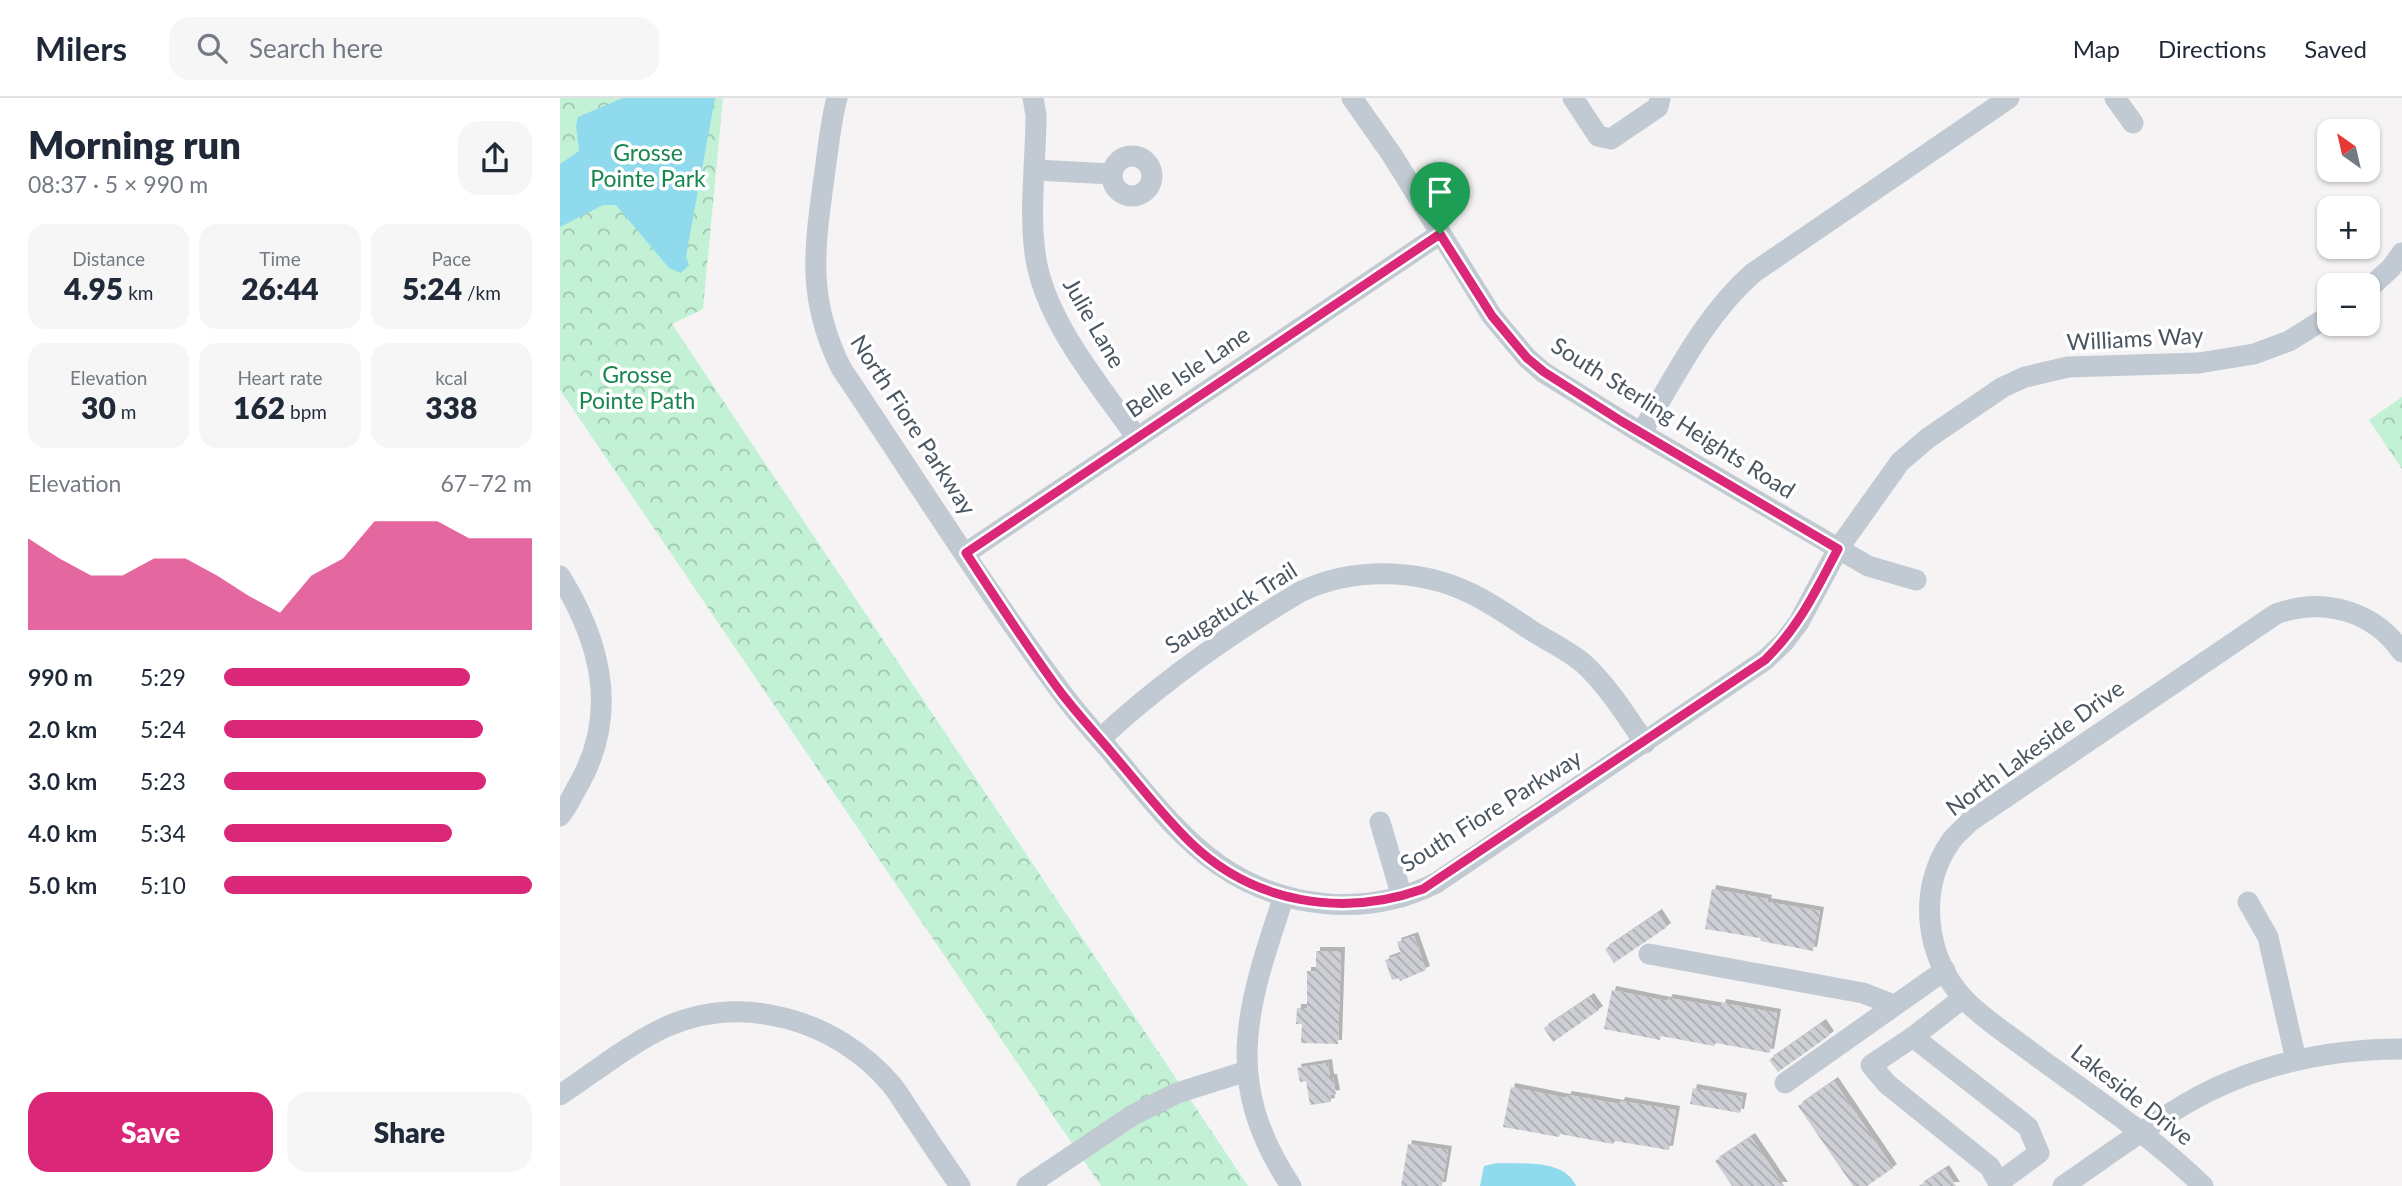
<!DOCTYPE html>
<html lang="en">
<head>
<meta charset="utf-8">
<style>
  body { margin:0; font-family:Lato,sans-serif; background:#f6f6f7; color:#1f2937; height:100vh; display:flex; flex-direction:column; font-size:26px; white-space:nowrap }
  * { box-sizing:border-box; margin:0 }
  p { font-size:23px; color:#747a83 }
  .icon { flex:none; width:38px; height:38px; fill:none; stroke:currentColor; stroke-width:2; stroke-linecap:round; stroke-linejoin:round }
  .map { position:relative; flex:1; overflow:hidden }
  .sheet { display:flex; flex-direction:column; background:#fff; width:560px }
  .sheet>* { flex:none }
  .needle { width:46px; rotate:326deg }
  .fabs { position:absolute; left:1757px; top:21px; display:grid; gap:14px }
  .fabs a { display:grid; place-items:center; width:63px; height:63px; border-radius:14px; background:#fff; box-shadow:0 2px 5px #0004; font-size:35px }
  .pin { position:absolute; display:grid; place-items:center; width:60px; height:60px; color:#fff; margin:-72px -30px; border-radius:50% 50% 50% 0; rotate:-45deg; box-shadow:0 0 7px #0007 }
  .pin .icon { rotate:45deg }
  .round { display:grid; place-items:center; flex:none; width:74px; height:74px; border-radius:21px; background:#f6f6f7 }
  .headline { display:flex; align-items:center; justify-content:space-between; height:119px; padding:0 28px }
  h1 { font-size:38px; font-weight:800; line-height:52px }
  .stats { display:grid; grid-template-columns:repeat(3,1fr); gap:10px; height:119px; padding:7px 28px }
  .stats div { display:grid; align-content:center; border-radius:18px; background:#f6f6f7; text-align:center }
  .stats b { font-size:30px; font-weight:800 }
  .stats small { font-size:19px; font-weight:400 }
  .stats p { font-size:19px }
  .chart { height:196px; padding:14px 28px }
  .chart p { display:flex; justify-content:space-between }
  .chart svg { width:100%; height:126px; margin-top:7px; fill:#db2777; opacity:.7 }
  .action { display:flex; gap:14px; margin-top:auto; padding:14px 28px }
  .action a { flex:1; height:80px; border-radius:21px; background:#db2777; color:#fff; font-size:28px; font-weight:800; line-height:80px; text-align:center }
  .action a+a { background:#f6f6f7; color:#1f2937 }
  ul { padding:0 28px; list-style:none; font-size:23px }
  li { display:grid; grid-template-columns:112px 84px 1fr; align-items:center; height:52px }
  li i { height:18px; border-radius:9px; background:#db2777 }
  header { display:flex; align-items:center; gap:42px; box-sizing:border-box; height:98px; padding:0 35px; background:#fff; border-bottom:2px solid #e0e1e3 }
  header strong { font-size:33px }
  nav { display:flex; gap:38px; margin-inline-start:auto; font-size:24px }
  .search { width:490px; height:63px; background:#f6f6f7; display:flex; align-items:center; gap:18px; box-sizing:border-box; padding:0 24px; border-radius:21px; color:#747a83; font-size:26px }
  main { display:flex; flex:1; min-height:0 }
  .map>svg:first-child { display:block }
</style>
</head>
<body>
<header>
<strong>Milers</strong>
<div class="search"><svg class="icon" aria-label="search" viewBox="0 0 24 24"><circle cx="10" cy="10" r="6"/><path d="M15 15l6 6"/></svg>Search here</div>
<nav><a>Map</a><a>Directions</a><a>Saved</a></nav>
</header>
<main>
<section class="sheet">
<div class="headline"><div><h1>Morning run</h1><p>08:37 · 5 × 990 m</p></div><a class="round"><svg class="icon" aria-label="share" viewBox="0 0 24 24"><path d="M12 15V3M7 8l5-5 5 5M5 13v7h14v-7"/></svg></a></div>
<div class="stats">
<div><p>Distance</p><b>4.95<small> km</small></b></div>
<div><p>Time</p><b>26:44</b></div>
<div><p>Pace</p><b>5:24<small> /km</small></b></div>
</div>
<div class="stats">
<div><p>Elevation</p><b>30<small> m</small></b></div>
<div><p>Heart rate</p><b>162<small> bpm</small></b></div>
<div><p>kcal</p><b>338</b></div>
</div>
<div class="chart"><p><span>Elevation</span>67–72 m</p>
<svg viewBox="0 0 160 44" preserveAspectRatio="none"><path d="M0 44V12L10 19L20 25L30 25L40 19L50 19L60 25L70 32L80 38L90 25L100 19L110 6L120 6L130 6L140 12L150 12L160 12V44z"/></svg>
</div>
<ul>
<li><b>990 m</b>5:29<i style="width:80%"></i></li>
<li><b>2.0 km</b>5:24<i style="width:84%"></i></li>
<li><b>3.0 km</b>5:23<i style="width:85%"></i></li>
<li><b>4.0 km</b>5:34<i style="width:74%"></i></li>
<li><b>5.0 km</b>5:10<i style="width:100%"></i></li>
</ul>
<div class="action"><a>Save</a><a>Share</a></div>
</section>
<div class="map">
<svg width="1842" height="1088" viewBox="0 0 1842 1088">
  <defs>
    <pattern id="park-crowns" width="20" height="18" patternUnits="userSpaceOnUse" patternTransform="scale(1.75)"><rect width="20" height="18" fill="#c3f1d5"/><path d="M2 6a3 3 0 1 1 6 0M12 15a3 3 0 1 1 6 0" fill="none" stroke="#a0c6b0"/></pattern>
    <pattern id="building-back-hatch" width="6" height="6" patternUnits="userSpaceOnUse" patternTransform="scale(1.75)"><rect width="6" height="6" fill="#cdcfd5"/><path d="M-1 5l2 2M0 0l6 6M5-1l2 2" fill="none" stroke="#a8abb0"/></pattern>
    <filter id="shadow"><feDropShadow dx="4" dy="-4" stdDeviation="0" flood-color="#0004"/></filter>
  </defs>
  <rect width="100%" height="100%" fill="#f5f3f3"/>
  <g fill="url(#park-crowns)">
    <path d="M 0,0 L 163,0 L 143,211 L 112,226 L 688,1088 L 541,1088 L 0,292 Z"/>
    <path d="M 1842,299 L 1842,371 L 1809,322 Z"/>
  </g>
  <g fill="#90daee">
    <path d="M 63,0 L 155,0 L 126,158 L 129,167 L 121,175 L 109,170 L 56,107 L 43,107 L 0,129 L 0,66 L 19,53 L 16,28 L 18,19 Z"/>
    <path d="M 937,1065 C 961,1066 1005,1061 1016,1088 L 920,1088 L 924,1068 Z"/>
  </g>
  <g fill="url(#building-back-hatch)" filter="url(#shadow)">
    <path d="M 1152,791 L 1208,801 L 1207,804 L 1260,813 L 1253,853 L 1201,843 L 1200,840 L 1145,831 Z"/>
    <path d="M 1098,815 L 1107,829 L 1054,865 L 1045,851 Z"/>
    <path d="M 854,838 L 866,872 L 840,883 L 839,880 L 832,882 L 825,862 L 841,856 L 837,844 Z"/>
    <path d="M 756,853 L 781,853 L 778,946 L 741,945 L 742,926 L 736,926 L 737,910 L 747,910 L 747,873 L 756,873 Z"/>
    <path d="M 1052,892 L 1107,903 L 1109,900 L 1161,909 L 1162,905 L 1217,915 L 1210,955 L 1156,945 L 1154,948 L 1101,938 L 1100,942 L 1044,931 Z"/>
    <path d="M 1030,899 L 1039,912 L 993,944 L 984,930 Z"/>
    <path d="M 1262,925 L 1270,937 L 1218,974 L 1209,962 Z"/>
    <path d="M 768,965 L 770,980 L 773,980 L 776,996 L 770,997 L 771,1004 L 750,1007 L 746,983 L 740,984 L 737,970 Z"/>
    <path d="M 1274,983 L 1333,1070 L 1307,1088 L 1293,1088 L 1238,1008 Z"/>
    <path d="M 951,989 L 1006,1000 L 1008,997 L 1060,1006 L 1061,1003 L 1116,1012 L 1109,1052 L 1055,1043 L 1053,1046 L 1000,1036 L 999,1039 L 943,1029 Z"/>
    <path d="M 1133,990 L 1183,999 L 1180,1015 L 1130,1006 Z"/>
    <path d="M 1191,1039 L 1224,1088 L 1172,1088 L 1155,1063 Z"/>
    <path d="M 848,1046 L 888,1052 L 882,1088 L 841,1088 Z"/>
    <path d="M 1385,1071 L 1396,1088 L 1359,1088 Z"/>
  </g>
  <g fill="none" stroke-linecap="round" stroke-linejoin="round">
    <g stroke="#c1cad2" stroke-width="21">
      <path d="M 277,0 C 270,26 268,53 264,80 C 254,153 247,201 281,270 C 353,377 422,487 499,591 C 516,615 537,637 556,660 C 588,698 618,738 659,767 C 723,811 806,820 876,785 L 1205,562 L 1224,544 L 1239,524 L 1278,451 L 1340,364 L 1368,340 L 1443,289 L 1465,279 L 1508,269 L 1639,265 L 1694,256 L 1729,243 L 1769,218"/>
      <path d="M 473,0 L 476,17 C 476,62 469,110 475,155 C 483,221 540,287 577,340"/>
      <path d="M 792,0 L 832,57 L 932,218 L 967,260 L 983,274 L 1081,335 L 1308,468 L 1356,482"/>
      <path d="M 1013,0 L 1038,38 L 1051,41 L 1098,9 L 1100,0"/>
      <path d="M 1555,0 L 1573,25"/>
      <circle cx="572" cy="78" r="20"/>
      <path d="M 475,72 L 552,76"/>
      <path d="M 1808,191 L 1831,170 L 1842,155"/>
      <path d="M 1081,335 C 1115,279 1144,218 1193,175 L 1449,0"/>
      <path d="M 406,455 L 880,136"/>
      <path d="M 0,478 C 41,544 59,615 19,686 C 13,696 8,708 0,718"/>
      <path d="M 540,641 C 601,584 668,537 740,494 C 792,469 858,470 910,495 C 931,505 950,518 969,531 C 986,542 1008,552 1023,565 C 1048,588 1066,617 1085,645"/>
      <path d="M 820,724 L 842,799"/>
      <path d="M 724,798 C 687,909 661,983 731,1088"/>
      <path d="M 1688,804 L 1708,839 L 1736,962"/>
      <path d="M 1089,856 L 1303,895 L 1334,907"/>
      <path d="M 1353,939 L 1403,900"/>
      <path d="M 1225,985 L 1385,872"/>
      <path d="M 0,997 C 35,974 70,945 108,928 C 187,895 276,923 331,986 C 340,997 347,1010 355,1021 C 370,1044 385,1066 400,1088"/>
      <path d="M 1438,1085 L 1479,1055 L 1468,1029 L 1353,939 L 1311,967 L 1327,986 L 1430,1069 L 1440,1088"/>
      <path d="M 467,1088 L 573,1017 L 617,995 L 687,973"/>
      <path d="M 1503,1088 C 1544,1060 1584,1030 1627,1005 C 1693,967 1767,951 1842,951"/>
      <path d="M 1643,1088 C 1592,1038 1532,999 1475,957 C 1452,939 1424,922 1404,901 C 1365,859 1357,791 1391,743 C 1396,736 1404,730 1409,724 L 1716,516 C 1762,499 1813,512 1842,554"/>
    </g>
  </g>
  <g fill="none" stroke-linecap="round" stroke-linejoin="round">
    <g stroke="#fff" stroke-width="14">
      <path id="route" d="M 880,136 L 932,218 L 967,260 L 984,274 L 1061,323 L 1278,451 C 1256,492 1240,528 1205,562 L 863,791 C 782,820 694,805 631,745 C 604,719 581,689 557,661 C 538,638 517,616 499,592 C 466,547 436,501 406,455 Z"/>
    </g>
    <use href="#route" stroke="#db2777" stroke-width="9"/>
  </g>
  <g text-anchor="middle" stroke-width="7" stroke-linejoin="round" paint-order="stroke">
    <g font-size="23" fill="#17864f" stroke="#fff">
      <text x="88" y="63">Grosse<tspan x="88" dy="26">Pointe Park</tspan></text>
      <text x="77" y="285">Grosse<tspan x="77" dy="26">Pointe Path</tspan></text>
    </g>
    <g font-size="23" fill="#4a5661" stroke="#fff">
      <text transform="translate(534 225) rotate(60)" y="8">Julie Lane</text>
      <text transform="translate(1575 241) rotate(-3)" y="8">Williams Way</text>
      <text transform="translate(628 274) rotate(-34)" y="8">Belle Isle Lane</text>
      <text transform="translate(1113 320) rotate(32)" y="8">South Sterling Heights Road</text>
      <text transform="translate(353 327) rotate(57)" y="8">North Fiore Parkway</text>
      <text transform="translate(671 510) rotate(-32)" y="8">Saugatuck Trail</text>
      <text transform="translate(1475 650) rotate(-36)" y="8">North Lakeside Drive</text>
      <text transform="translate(931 713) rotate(-32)" y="8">South Fiore Parkway</text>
      <text transform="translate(1572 997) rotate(38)" y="8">Lakeside Drive</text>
    </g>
  </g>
</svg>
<div class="fabs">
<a><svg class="needle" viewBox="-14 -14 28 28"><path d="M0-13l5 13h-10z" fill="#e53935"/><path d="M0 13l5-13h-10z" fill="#747a83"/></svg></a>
<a>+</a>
<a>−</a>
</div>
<div class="pin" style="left:880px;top:136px;background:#1e9e55"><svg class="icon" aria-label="arrive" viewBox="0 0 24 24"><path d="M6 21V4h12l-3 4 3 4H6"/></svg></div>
</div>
</main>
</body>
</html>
